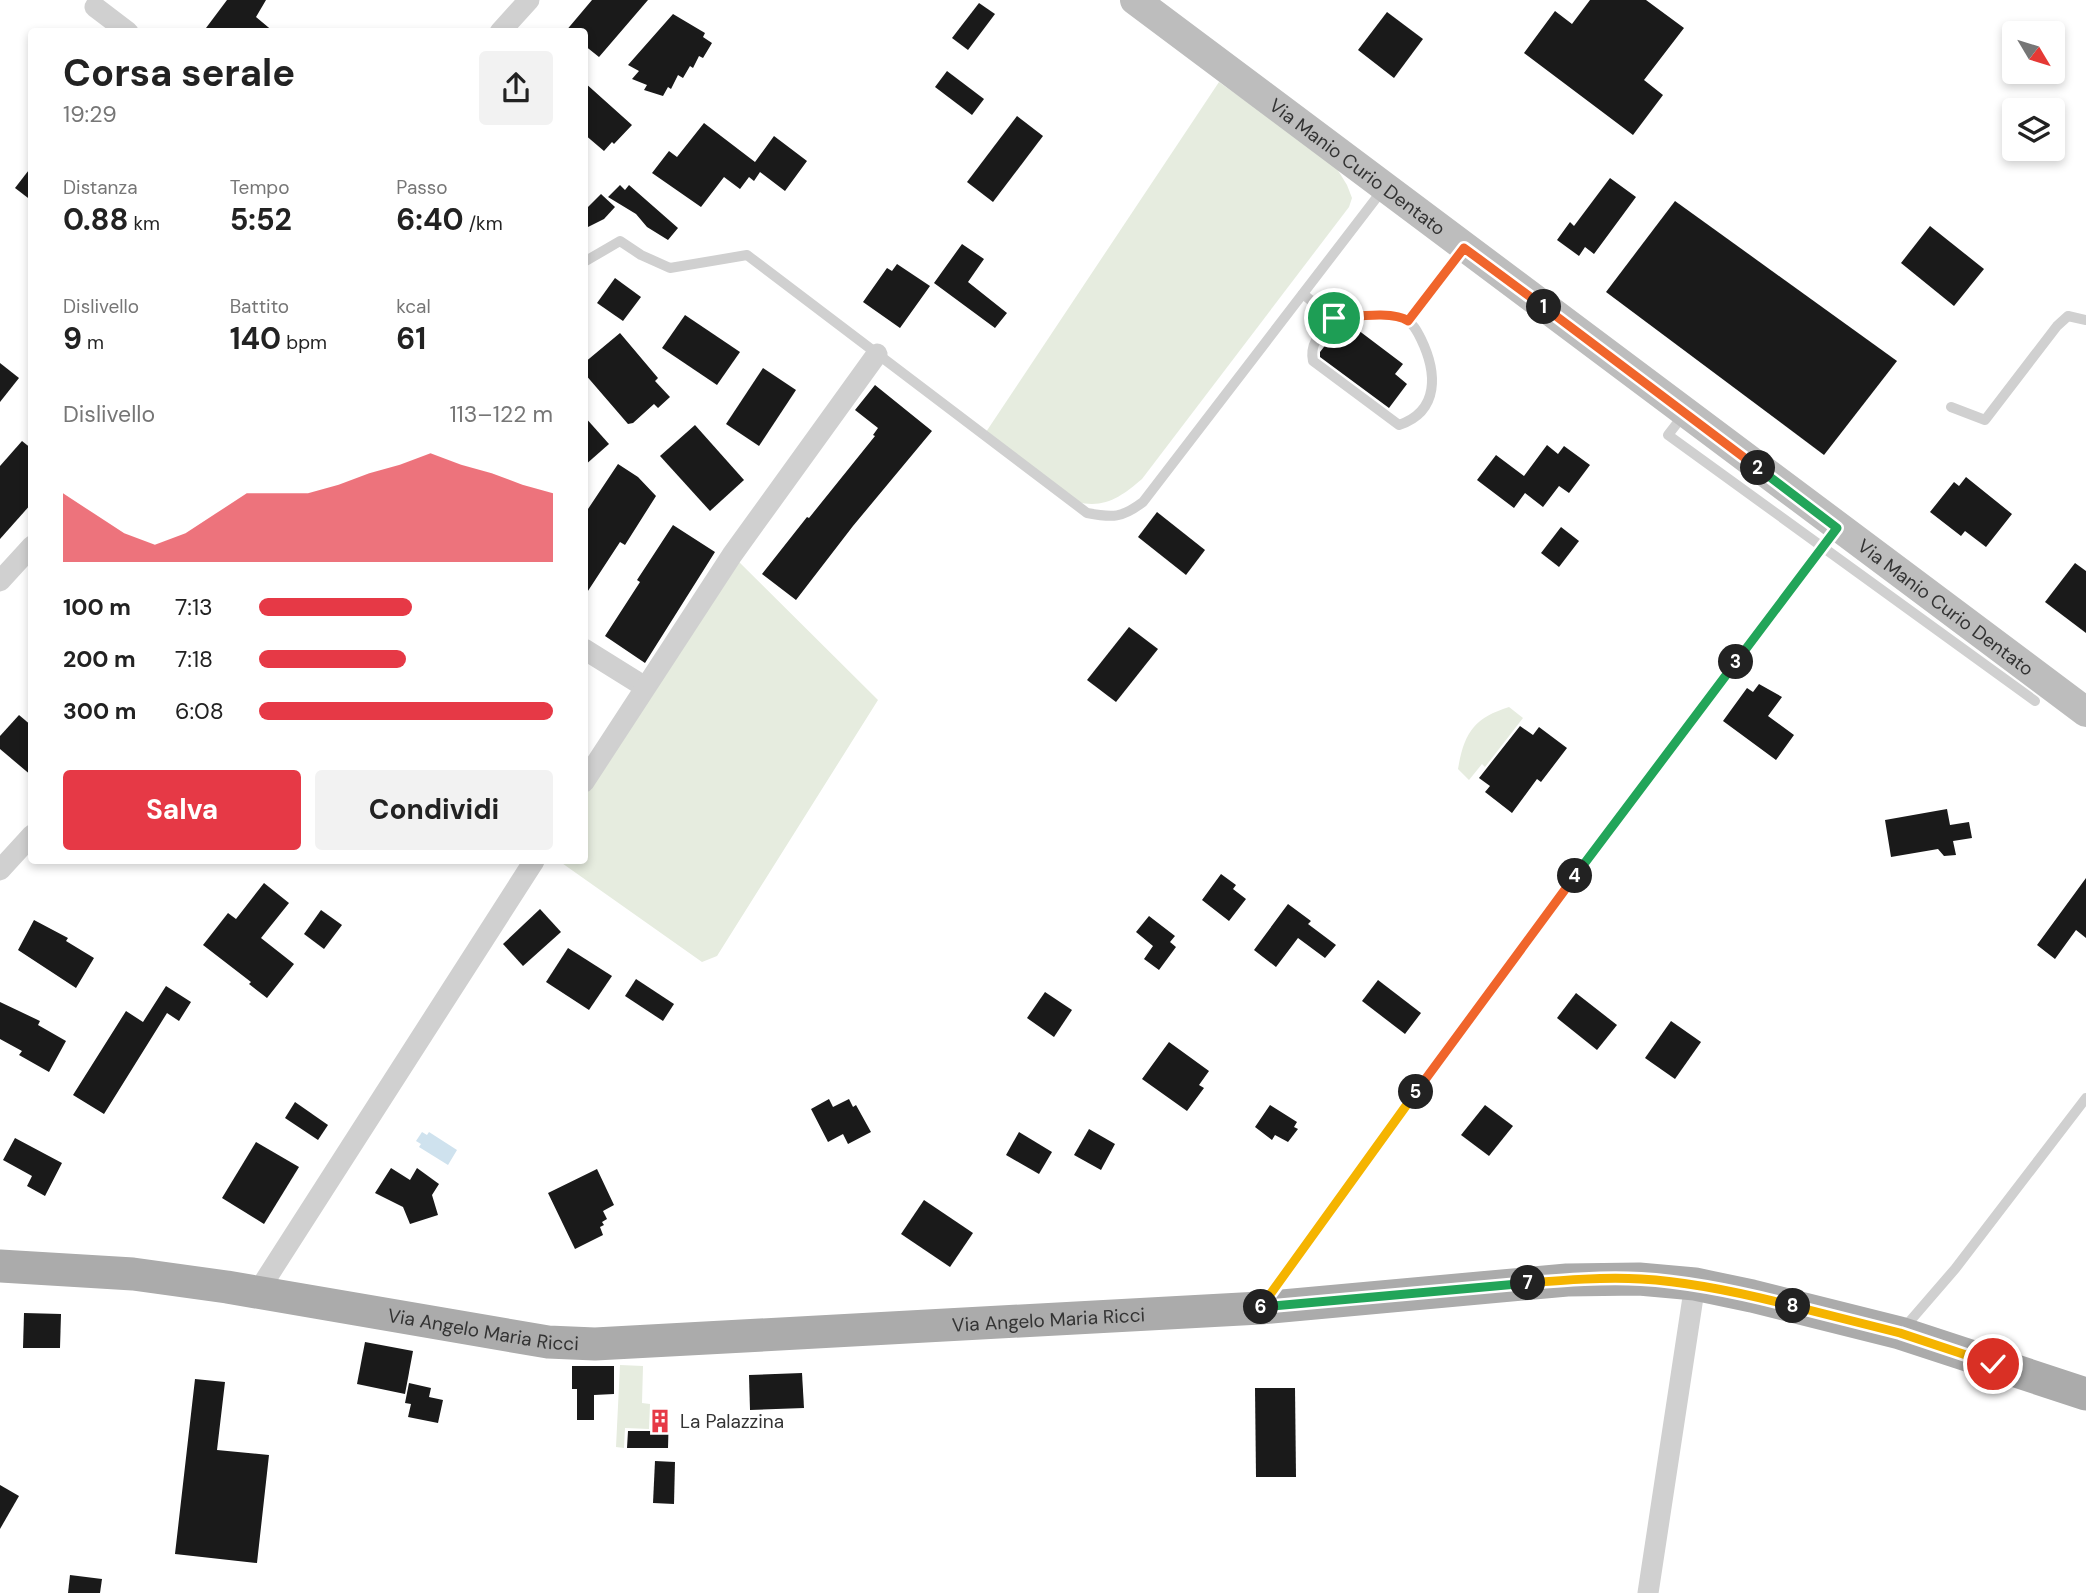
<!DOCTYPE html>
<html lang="it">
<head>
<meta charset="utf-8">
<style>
  body { margin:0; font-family:"DM Sans",sans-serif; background:#f2f2f2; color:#222; height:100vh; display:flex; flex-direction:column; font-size:26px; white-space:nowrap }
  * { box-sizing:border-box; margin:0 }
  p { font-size:23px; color:#767676 }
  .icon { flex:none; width:38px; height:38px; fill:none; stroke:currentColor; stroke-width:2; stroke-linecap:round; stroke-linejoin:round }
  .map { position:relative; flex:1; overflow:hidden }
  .sheet { position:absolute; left:28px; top:28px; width:560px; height:836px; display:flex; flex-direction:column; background:#fff; border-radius:7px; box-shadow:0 4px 10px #0003 }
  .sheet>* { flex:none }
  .needle { width:46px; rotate:128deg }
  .tools { position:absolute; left:2002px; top:21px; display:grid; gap:14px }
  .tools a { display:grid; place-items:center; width:63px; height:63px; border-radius:7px; background:#fff; box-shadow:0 4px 10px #0003; font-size:35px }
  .pin { position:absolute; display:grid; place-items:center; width:60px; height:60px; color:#fff; margin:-30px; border:4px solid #fff; border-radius:50%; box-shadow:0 2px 7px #0007 }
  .km { position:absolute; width:35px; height:35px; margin:-18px; border-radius:50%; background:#222; color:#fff; font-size:19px; line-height:35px; text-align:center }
  .round { display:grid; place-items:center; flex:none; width:74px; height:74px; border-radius:7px; background:#f2f2f2 }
  .summary { display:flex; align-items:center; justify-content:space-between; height:119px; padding:0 35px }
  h1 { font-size:38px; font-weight:700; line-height:52px }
  .metrics { display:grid; grid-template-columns:repeat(3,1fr); gap:10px; height:119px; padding:7px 35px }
  .metrics div { display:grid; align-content:center }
  .metrics b { font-size:30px; font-weight:700 }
  .metrics small { font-size:19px; font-weight:400 }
  .metrics p { font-size:19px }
  .chart { height:196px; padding:14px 35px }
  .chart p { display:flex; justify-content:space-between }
  .chart svg { width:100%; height:126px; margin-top:7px; fill:#e63946; opacity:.7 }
  .cta { display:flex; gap:14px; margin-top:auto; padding:14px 35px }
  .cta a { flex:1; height:80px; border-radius:7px; background:#e63946; color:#fff; font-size:28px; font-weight:700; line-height:80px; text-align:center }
  .cta a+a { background:#f2f2f2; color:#222 }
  ul { padding:0 35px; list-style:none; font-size:23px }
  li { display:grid; grid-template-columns:112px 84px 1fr; align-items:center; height:52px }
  li i { height:18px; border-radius:9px; background:#e63946 }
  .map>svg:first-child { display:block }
</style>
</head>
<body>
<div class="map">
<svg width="2086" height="1593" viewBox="0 0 2086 1593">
  <rect width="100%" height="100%" fill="#fff"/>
  <g fill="#e6ecdf">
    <path d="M 1219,82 L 1334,164 L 1347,185 L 1352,198 L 1349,207 L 1142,479 C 1122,496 1105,509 1077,502 L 984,435 Z"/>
    <path d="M 732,555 L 878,700 L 717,956 L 702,962 L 559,861 L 584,861 L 585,795 Z"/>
    <path d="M 1509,707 L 1523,718 L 1485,767 L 1482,764 L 1469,780 L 1458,769 C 1464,733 1474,718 1509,707 Z"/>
    <path d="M 620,1365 L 643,1366 L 642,1403 L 650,1404 L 649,1429 L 625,1428 L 624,1448 L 616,1447 Z"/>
  </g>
  <path fill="#cfe2ee" d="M 422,1132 L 427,1135 L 429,1132 L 457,1150 L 448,1165 L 419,1147 L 421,1144 L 416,1141 Z"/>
  <g fill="#1a1a1a">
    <path d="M 227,0 L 266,0 L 256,17 L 274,32 L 203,32 Z"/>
    <path d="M 592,0 L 648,0 L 599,57 L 584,45 L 584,32 L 565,32 Z"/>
    <path d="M 1590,0 L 1646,0 L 1684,28 L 1644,80 L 1663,95 L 1633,135 L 1524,53 L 1555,11 L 1572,24 Z"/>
    <path d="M 979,3 L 995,14 L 968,50 L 952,38 Z"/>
    <path d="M 1387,12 L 1423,39 L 1394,78 L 1358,50 Z"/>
    <path d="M 673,14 L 705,33 L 703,37 L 712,43 L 703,58 L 699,56 L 693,68 L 690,66 L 683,78 L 678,75 L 671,89 L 668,87 L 663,96 L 644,90 L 647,85 L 632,79 L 639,71 L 628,65 Z"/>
    <path d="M 947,71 L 984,99 L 972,115 L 935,87 Z"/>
    <path d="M 584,82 L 632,125 L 614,144 L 612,142 L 604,151 L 584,134 Z"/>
    <path d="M 1017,116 L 1043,136 L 993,202 L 967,182 Z"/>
    <path d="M 704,123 L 755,162 L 774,136 L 807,161 L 785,191 L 760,172 L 754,181 L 749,177 L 740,189 L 724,177 L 701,207 L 652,173 L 669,151 L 677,157 Z"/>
    <path d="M 32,166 L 32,201 L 15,188 Z"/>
    <path d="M 1610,178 L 1636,197 L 1594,254 L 1585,247 L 1579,256 L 1557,240 L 1570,222 L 1574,226 Z"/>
    <path d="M 620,185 L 625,190 L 629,185 L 678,228 L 668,240 L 647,227 L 636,214 L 608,197 Z"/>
    <path d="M 601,194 L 615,207 L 604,219 L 584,229 L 584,211 Z"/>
    <path d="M 1675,201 L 1897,361 L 1824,455 L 1606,292 Z"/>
    <path d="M 1930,226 L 1984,269 L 1954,306 L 1901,263 Z"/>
    <path d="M 962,244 L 984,259 L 968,282 L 1007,313 L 995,328 L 934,283 Z"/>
    <path d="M 897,264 L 930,286 L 900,328 L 863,302 L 887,268 L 892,271 Z"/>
    <path d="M 615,278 L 641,297 L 623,321 L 597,303 Z"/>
    <path d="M 685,315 L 740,352 L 717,385 L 662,348 Z"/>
    <path d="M 1337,330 L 1350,340 L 1358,330 L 1403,364 L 1395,374 L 1407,384 L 1389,408 L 1320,357 L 1320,352 Z"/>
    <path d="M 620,333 L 658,378 L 655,381 L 670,397 L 658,408 L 654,404 L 633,423 L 628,424 L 584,373 L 584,363 Z"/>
    <path d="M 0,363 L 19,378 L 0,402 Z"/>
    <path d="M 763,368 L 796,390 L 759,446 L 726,424 Z"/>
    <path d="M 875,385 L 932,431 L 853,526 L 796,600 L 762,574 L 807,517 L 809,518 L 875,436 L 873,435 L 878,428 L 855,410 Z"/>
    <path d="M 584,416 L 609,444 L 584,466 Z"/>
    <path d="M 695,425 L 744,480 L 710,511 L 660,456 Z"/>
    <path d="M 22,441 L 32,449 L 32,503 L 0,539 L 0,466 Z"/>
    <path d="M 1547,445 L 1558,454 L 1564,446 L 1590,465 L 1569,493 L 1559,486 L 1543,507 L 1525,493 L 1514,508 L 1477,480 L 1496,455 L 1524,476 Z"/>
    <path d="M 618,464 L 638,477 L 656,496 L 625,545 L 620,542 L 584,597 L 584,515 Z"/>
    <path d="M 1966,477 L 2012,514 L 1986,547 L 1965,531 L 1961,536 L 1930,512 L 1954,482 L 1959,486 Z"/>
    <path d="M 1157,512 L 1205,550 L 1186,575 L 1138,537 Z"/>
    <path d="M 673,525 L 715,552 L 645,663 L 605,636 L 640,582 L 637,580 Z"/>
    <path d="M 1561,527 L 1579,541 L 1559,567 L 1541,553 Z"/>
    <path d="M 2075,563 L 2086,571 L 2086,633 L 2045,602 Z"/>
    <path d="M 1129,627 L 1158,649 L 1116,702 L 1087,680 Z"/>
    <path d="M 1759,684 L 1782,697 L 1768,716 L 1794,735 L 1776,760 L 1723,721 L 1747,688 L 1753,692 Z"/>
    <path d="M 19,715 L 32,726 L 32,776 L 0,749 L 0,736 Z"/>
    <path d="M 1520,726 L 1533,735 L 1539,727 L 1567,748 L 1541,782 L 1537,779 L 1512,813 L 1485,792 L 1490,786 L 1479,778 Z"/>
    <path d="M 1947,809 L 1950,825 L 1969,822 L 1972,838 L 1953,841 L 1956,855 L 1944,856 L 1938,849 L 1891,857 L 1885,820 Z"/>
    <path d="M 1221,874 L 1236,885 L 1233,889 L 1246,899 L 1229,921 L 1202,900 Z"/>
    <path d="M 2086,878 L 2086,938 L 2076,930 L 2055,959 L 2037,945 Z"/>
    <path d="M 264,883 L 289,903 L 261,938 L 294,964 L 267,998 L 249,984 L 251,982 L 203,945 L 228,913 L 236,919 Z"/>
    <path d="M 1288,904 L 1311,921 L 1308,924 L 1336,945 L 1325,958 L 1298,938 L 1276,967 L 1254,950 Z"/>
    <path d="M 540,909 L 561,932 L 523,966 L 503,944 Z"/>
    <path d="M 321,910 L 342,925 L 324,949 L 304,934 Z"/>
    <path d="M 1149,916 L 1175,936 L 1170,942 L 1176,947 L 1159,970 L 1144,959 L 1153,946 L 1136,932 Z"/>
    <path d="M 34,920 L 68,938 L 66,941 L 94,958 L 76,988 L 18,950 Z"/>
    <path d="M 568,948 L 612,976 L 589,1010 L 546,982 Z"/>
    <path d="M 636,979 L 674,1004 L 663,1021 L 625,996 Z"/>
    <path d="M 1378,980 L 1421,1013 L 1405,1034 L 1362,1001 Z"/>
    <path d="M 166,986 L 191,1002 L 179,1021 L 167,1013 L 104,1114 L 73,1095 L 126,1011 L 143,1022 Z"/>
    <path d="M 1045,992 L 1072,1010 L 1054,1037 L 1027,1018 Z"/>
    <path d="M 1576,993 L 1617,1025 L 1597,1050 L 1557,1018 Z"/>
    <path d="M 0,1002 L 40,1021 L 38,1025 L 66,1041 L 49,1072 L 19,1055 L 22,1051 L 0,1039 Z"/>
    <path d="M 1671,1021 L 1701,1042 L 1675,1079 L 1645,1058 Z"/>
    <path d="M 1169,1042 L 1209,1071 L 1199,1085 L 1204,1088 L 1187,1111 L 1142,1079 Z"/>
    <path d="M 829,1099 L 833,1107 L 849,1099 L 853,1107 L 856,1105 L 871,1132 L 848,1144 L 843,1134 L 828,1142 L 811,1109 Z"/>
    <path d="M 295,1102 L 328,1125 L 318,1140 L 285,1118 Z"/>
    <path d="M 1270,1105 L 1297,1122 L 1294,1127 L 1298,1129 L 1288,1142 L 1275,1135 L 1272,1140 L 1255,1127 Z"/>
    <path d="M 1485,1105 L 1513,1126 L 1489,1156 L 1461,1135 Z"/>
    <path d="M 1089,1129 L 1115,1144 L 1101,1170 L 1074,1155 Z"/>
    <path d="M 1019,1132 L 1052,1152 L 1039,1174 L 1006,1155 Z"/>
    <path d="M 15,1138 L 62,1163 L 45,1196 L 27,1186 L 32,1176 L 3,1160 Z"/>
    <path d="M 256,1142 L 299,1167 L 264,1224 L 222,1198 Z"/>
    <path d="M 391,1168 L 410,1180 L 417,1168 L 439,1184 L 432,1195 L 438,1215 L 410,1224 L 403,1207 L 375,1193 Z"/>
    <path d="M 597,1169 L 614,1205 L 603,1211 L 607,1219 L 602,1222 L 604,1225 L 600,1227 L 603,1235 L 575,1249 L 548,1193 Z"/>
    <path d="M 924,1200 L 973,1233 L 950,1267 L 901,1234 Z"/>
    <path d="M 24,1313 L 61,1314 L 60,1348 L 23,1348 Z"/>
    <path d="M 365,1342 L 413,1351 L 405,1394 L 357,1384 Z"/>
    <path d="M 572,1366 L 614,1366 L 614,1394 L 594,1395 L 594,1420 L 577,1420 L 577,1389 L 572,1389 Z"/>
    <path d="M 802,1373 L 804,1408 L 750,1410 L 749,1375 Z"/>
    <path d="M 195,1379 L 225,1382 L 217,1450 L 269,1455 L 257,1563 L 175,1554 Z"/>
    <path d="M 409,1383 L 431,1388 L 429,1397 L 443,1400 L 438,1423 L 408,1417 L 411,1404 L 405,1403 Z"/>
    <path d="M 1255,1388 L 1295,1388 L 1296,1477 L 1256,1477 Z"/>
    <path d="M 652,1410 L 669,1411 L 668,1448 L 627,1448 L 628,1431 L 651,1431 Z"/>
    <path d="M 655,1461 L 675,1462 L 674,1504 L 653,1503 Z"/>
    <path d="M 0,1485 L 19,1496 L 0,1529 Z"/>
    <path d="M 70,1575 L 102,1579 L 100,1593 L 68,1593 Z"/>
  </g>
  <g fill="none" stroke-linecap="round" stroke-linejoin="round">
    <g stroke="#d0d0d0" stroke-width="10">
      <path d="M 584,262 L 620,241 L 641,255 L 670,268 L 747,255 L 1087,513 C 1113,518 1122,518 1143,502 L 1384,188"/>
      <path d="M 1303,294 L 1334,319 C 1350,317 1391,312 1404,318 C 1413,323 1417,331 1421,339 C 1437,372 1440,411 1399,425 L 1313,361 C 1309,342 1322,332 1334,319"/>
      <path d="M 1408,322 L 1464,248"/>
      <path d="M 1951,407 L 1985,420 L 2057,326 L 2068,316 L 2086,320"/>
      <path d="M 1685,413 L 1668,435 L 2035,701"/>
      <path d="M 1264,1302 L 1536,928 L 1837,528"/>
      <path d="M 1904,1328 L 1955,1269 L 2086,1098"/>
    </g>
    <g stroke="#d0d0d0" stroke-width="21">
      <path d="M 95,7 L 128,32"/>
      <path d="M 500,32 L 529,0"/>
      <path d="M 0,581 L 32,546"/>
      <path d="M 584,649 L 645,687"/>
      <path d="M 584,782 L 732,555 L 877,354"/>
      <path d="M 0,870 L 32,835"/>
      <path d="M 257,1293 L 534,861"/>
      <path d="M 1648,1593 L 1695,1284"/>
    </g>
    <path stroke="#bdbdbd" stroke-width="30" id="s1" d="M 1135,0 L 2086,712"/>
    <path stroke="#ababab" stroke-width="33" id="s2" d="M 0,1266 L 133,1274 L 227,1287 L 548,1342 L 595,1344 L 1260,1308 L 1567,1280 L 1639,1279 L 1695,1284 L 1752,1296 L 1900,1333 L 2086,1394"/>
  </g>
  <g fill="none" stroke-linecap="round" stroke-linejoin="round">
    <g stroke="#fff" stroke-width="14">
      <path id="split-1" d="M 1334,318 C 1352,317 1394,310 1408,321 L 1464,248 L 1544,307"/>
    </g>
    <g stroke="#fff" stroke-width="14">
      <path id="split-2" d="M 1544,307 L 1758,468"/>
    </g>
    <g stroke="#fff" stroke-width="14">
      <path id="split-3" d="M 1736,662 L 1837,528 L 1758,468"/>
    </g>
    <g stroke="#fff" stroke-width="14">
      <path id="split-4" d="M 1575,876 L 1736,662"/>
    </g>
    <g stroke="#fff" stroke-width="14">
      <path id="split-5" d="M 1416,1092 L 1575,876"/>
    </g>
    <g stroke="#fff" stroke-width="14">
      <path id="split-6" d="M 1261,1307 L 1416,1092"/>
    </g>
    <g stroke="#fff" stroke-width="14">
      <path id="split-7" d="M 1261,1307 L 1528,1283"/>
    </g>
    <g stroke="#fff" stroke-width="14">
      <path id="split-8" d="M 1528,1283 C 1565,1280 1603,1277 1641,1279 C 1692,1282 1743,1293 1793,1306"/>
    </g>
    <g stroke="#fff" stroke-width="14">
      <path id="split-9" d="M 1793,1306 L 1900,1333 L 1993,1364"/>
    </g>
    <use href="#split-1" stroke="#f0652b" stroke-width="9"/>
    <use href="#split-2" stroke="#f0652b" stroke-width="9"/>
    <use href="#split-3" stroke="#22a559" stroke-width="9"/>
    <use href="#split-4" stroke="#22a559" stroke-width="9"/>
    <use href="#split-5" stroke="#f0652b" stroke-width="9"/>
    <use href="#split-6" stroke="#f5b400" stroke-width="9"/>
    <use href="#split-7" stroke="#22a559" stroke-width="9"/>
    <use href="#split-8" stroke="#f5b400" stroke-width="9"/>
    <use href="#split-9" stroke="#f5b400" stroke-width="9"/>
  </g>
  <defs>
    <g id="building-bare" transform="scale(1.89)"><path d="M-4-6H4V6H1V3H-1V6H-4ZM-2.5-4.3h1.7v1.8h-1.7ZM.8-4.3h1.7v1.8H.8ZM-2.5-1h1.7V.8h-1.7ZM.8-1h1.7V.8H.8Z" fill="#e63946" stroke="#fff" stroke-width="2.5" paint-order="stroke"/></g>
  </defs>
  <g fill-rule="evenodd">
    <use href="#building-bare" x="660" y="1421"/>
  </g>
  <g text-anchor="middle" stroke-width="7" stroke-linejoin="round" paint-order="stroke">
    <g font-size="19" fill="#333" stroke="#fff">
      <text dy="7" stroke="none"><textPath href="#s1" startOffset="278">Via Manio Curio Dentato</textPath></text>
      <text dy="7" stroke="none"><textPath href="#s1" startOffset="1013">Via Manio Curio Dentato</textPath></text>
      <text dy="7" stroke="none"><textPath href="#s2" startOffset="1055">Via Angelo Maria Ricci</textPath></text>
      <text dy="7" stroke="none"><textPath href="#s2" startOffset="488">Via Angelo Maria Ricci</textPath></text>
    </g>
    <g font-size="19" fill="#333" stroke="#fff" text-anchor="start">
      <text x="680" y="1428">La Palazzina</text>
    </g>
  </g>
</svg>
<div class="tools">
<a><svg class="needle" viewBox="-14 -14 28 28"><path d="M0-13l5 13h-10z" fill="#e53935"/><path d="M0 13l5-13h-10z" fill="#767676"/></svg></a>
<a><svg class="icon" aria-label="layers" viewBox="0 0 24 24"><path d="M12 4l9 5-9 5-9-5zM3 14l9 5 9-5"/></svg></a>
</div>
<div class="pin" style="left:1334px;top:318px;background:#1e9e55"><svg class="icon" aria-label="arrive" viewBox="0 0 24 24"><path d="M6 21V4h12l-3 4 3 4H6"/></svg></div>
<div class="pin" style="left:1993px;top:1364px;background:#d93025"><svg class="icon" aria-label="check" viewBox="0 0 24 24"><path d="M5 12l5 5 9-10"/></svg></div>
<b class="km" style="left:1544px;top:307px">1</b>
<b class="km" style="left:1758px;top:468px">2</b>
<b class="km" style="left:1736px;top:662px">3</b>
<b class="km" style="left:1575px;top:876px">4</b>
<b class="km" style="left:1416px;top:1092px">5</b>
<b class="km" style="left:1261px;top:1307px">6</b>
<b class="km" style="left:1528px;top:1283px">7</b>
<b class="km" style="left:1793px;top:1306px">8</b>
<section class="sheet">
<div class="summary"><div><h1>Corsa serale</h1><p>19:29</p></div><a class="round"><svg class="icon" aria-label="share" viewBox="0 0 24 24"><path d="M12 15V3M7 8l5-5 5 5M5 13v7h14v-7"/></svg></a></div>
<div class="metrics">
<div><p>Distanza</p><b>0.88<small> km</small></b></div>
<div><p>Tempo</p><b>5:52</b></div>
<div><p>Passo</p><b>6:40<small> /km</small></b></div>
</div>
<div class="metrics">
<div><p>Dislivello</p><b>9<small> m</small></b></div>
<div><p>Battito</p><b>140<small> bpm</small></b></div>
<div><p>kcal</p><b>61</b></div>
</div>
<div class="chart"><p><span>Dislivello</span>113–122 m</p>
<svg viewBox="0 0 160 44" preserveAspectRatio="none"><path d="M0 44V20L10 27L20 34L30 38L40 34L50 27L60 20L70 20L80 20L90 17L100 13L110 10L120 6L130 10L140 13L150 17L160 20V44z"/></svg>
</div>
<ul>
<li><b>100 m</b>7:13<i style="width:52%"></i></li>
<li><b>200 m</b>7:18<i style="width:50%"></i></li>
<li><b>300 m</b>6:08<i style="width:100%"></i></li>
</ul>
<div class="cta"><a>Salva</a><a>Condividi</a></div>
</section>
</div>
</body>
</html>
